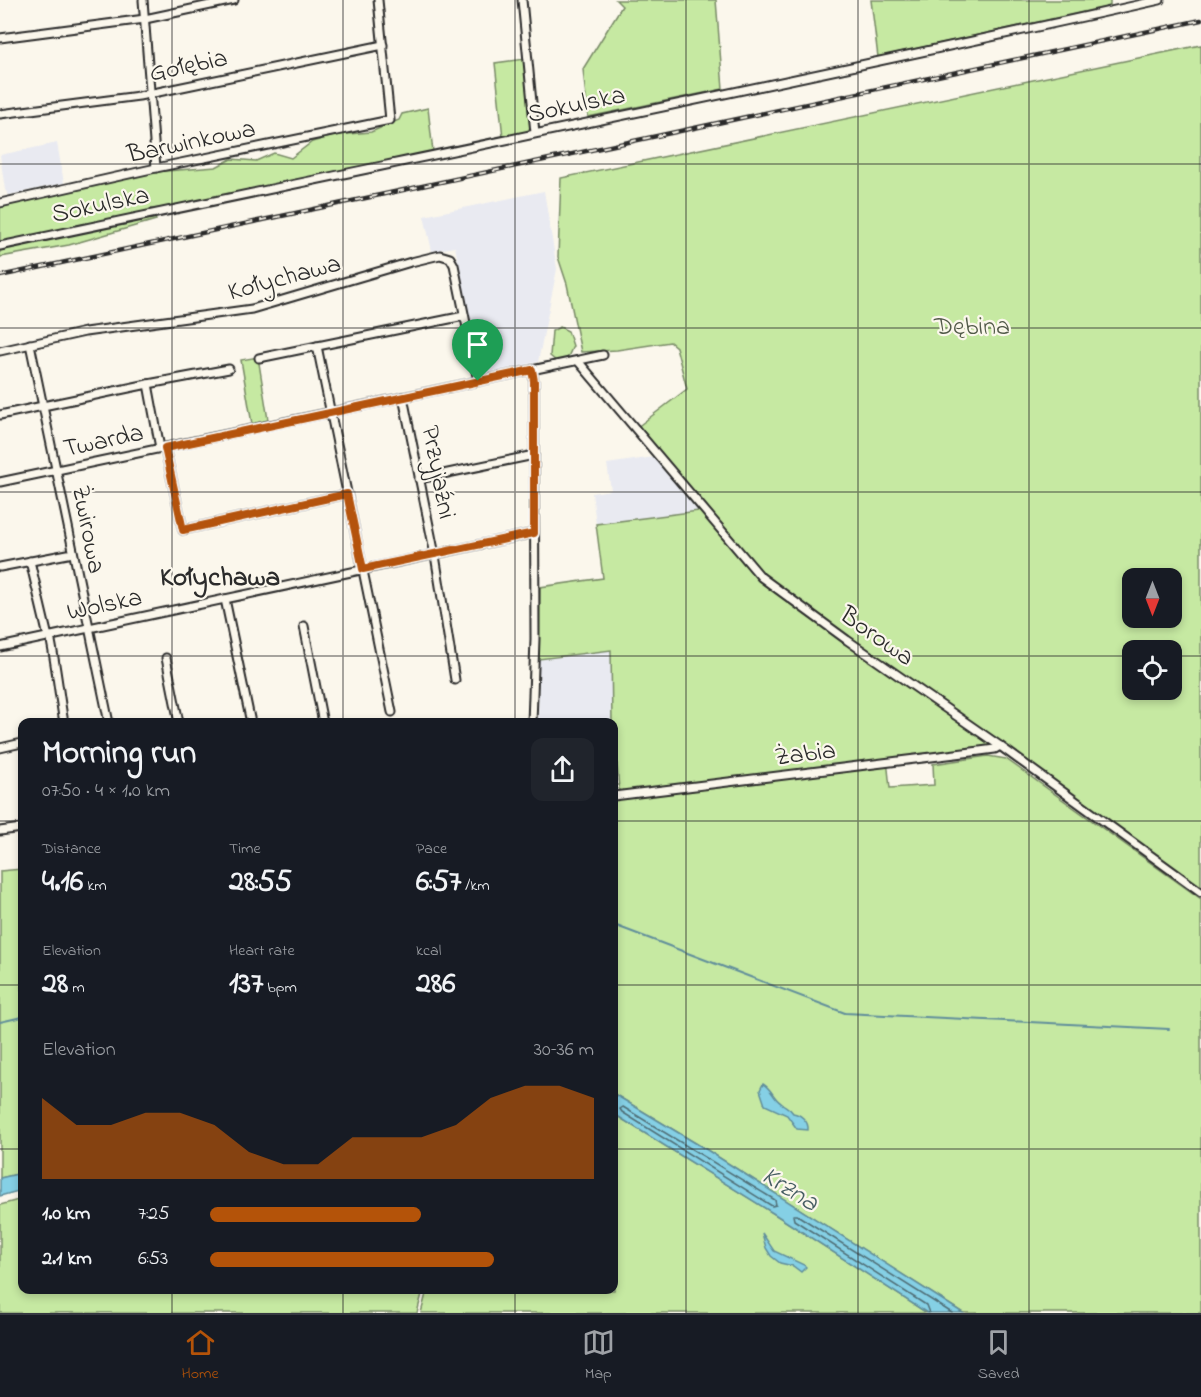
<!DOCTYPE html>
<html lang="en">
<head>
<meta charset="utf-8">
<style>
  body { margin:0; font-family:"Indie Flower",sans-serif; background:#20242c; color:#f1f3f6; height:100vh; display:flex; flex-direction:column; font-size:22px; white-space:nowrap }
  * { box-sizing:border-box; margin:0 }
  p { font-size:20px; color:#9ea1a6 }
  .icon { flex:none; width:33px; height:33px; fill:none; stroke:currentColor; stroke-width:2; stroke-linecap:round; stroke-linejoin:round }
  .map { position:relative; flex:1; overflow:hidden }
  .side { position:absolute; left:18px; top:718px; width:600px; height:576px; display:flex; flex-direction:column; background:#171b24; border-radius:12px; box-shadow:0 3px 9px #0003 }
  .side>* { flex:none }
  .needle { width:39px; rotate:180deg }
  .tools { position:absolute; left:1122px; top:568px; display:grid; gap:12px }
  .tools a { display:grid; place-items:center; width:60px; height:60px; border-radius:12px; background:#171b24; box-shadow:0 3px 9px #0003; font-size:30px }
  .pin { position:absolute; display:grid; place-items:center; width:51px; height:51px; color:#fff; margin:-62px -26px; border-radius:50% 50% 50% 0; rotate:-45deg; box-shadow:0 0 6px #0007 }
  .pin .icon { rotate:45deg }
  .round { display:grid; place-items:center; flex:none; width:63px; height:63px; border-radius:12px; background:#20242c }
  .head { display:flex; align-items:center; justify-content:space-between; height:102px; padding:0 24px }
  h1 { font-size:33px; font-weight:700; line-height:45px }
  .metrics { display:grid; grid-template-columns:repeat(3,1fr); gap:9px; height:102px; padding:6px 24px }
  .metrics div { display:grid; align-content:center }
  .metrics b { font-size:30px; font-weight:700 }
  .metrics small { font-size:16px; font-weight:400 }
  .metrics p { font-size:16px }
  .chart { height:168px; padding:12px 24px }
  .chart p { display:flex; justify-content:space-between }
  .chart svg { width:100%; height:108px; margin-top:6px; fill:#b45309; opacity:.7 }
  ul { padding:0 24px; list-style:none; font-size:20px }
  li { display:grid; grid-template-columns:96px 72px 1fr; align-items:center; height:45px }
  li i { height:15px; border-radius:8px; background:#b45309 }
  .dock { display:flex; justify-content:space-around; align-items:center; height:84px; border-top:2px solid #363941; background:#171b24; font-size:16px; color:#9ea1a6 }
  .dock a { display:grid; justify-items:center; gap:3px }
  .dock .current { color:#b45309 }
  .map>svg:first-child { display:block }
</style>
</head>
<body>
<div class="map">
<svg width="1201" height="1313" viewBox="0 0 1201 1313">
  <rect width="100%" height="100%" fill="#fbf7ec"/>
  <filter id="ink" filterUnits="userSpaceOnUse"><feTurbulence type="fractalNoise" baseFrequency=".0167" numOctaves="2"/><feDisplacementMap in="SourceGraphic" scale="12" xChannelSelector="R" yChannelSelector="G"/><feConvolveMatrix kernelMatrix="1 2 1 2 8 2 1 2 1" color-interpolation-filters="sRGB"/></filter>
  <g filter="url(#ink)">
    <g fill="#e9eaf1">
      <path d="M 57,143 L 64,183 L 9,195 L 5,190 L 0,155 Z"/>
      <path d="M 544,191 L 557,269 L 538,362 L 484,375 L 481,373 L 455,247 L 432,251 L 424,216 Z"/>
      <path d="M 654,457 L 699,511 L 596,524 L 592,493 L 611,490 L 607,464 Z"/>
      <path d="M 611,650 L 612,723 L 538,723 L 539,659 Z"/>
    </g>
    <g fill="#c6e9a2" stroke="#788a66" stroke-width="1.5" fill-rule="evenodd">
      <path d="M 616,0 L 716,0 L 723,89 L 588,117 L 583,69 L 622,6 Z"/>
      <path d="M 871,0 L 1110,0 L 1110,6 L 878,57 Z"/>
      <path d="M 1201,45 L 1201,895 L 992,746 L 887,760 L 890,788 L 934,785 L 933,764 L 988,756 L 1006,759 L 1201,899 L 1201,1313 L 963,1313 L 707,1150 L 614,1094 L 614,792 L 619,790 L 614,723 L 612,723 L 611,650 L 539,659 L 540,587 L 603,578 L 596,524 L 699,511 L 632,431 L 687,389 L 676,347 L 670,342 L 617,350 L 581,352 L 567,284 L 558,257 L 561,178 ZM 1132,579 L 1172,579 L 1172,618 L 1132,618 ZM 1132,651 L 1172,651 L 1172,690 L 1132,690 Z"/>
      <path d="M 525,59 L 530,128 L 527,132 L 503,137 L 495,63 Z"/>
      <path d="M 428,108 L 433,152 L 178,207 L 150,209 L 156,220 L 69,245 L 0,257 L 0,206 L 154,172 L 216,167 L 231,159 L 256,161 L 274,153 L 291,158 L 312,142 L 337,135 L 371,132 L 399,120 L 402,114 Z"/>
      <path d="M 560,327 L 568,331 L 573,346 L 567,359 L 556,361 L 550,356 L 552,331 Z"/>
      <path d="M 258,357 L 268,420 L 252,424 L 241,360 Z"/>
      <path d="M 22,869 L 22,1173 L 0,1178 L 0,871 Z"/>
      <path d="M 614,1114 L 776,1215 L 927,1313 L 421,1313 L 427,1290 L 614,1290 Z"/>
      <path d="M 22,1199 L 22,1290 L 423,1290 L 417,1313 L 0,1313 L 0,1205 Z"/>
    </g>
    <g fill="#85d0e5" stroke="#618e9b" stroke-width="1.5">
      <path d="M 763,1084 C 772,1089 773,1098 781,1103 C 786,1107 789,1107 793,1113 C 800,1114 809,1121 808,1130 L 797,1129 L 787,1115 L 765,1105 L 760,1090 Z"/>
      <path d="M 614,1094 L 707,1150 L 963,1313 L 927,1313 L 776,1215 L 614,1114 Z"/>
      <path d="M 22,1173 L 22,1190 L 0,1196 L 0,1178 Z"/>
      <path d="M 762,1233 L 774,1251 L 804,1265 L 806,1267 L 801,1272 L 793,1266 L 780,1263 L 771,1256 L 766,1248 Z"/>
    </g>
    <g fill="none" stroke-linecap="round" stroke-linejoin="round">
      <g stroke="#4f6d75" stroke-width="1.5">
        <path d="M 623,1107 L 775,1200 L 776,1205 L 772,1206 L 622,1112 L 620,1109 Z"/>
        <path d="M 929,1313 L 926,1305 L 794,1220 L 793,1215 L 797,1215 L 952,1313"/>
      </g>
      <g stroke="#618e9b" stroke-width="2">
        <path d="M 614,925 L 845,1013 L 1169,1029"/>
        <path d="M 0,1022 L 22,1017"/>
      </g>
      <g stroke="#2b2b2b" stroke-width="11">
        <g id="minor">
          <path d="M 143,0 L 156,168"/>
          <path d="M 522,0 L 535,133"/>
          <path d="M 0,38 L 145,19 L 234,0"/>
          <path d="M 0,114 L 139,96 L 383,45"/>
          <path d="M 0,203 L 156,168 L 390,120 L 378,0"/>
          <path d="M 0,246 C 387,164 774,86 1160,0"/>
          <path d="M 30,344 L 109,723"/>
          <path d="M 317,346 L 392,712"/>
          <path d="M 0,351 L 85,332 L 252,309 L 411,262 L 440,255 L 450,258 L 454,265 L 478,381"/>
          <path d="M 259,358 L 464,316"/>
          <path d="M 578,361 L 761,577 L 847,640 L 1000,746 L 1201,892"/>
          <path d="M 403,397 L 435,555 L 455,680"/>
          <path d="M 0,415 L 148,384"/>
          <path d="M 160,448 L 148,384 L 229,369"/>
          <path d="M 165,448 L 183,530 L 347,494"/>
          <path d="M 419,479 L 534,455"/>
          <path d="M 0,482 L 603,355"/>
          <path d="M 30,561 L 48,637"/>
          <path d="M 0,567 L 73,553"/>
          <path d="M 225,599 L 251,723"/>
          <path d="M 304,626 L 323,723"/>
          <path d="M 50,636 C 56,665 59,694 64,723"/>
          <path d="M 0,647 L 534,533"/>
          <path d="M 166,658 L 179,723"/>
          <path d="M 532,723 L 535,639 L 534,381 L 532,370"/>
          <path d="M 0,748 L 22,743"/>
          <path d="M 614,796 L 972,752 L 995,749 L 1000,746"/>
          <path d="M 0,831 L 22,828"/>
        </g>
      </g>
      <use href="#minor" stroke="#fbf7ec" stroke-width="7"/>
      <g stroke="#2b2b2b" stroke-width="4.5">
        <path id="rail" d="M 0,276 L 1201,20"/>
      </g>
      <use href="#rail" stroke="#fbf7ec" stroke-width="2" stroke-dasharray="7" stroke-linecap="butt"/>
    </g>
  </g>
  <g fill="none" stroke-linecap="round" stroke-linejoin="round" filter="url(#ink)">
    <g stroke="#fff" stroke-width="12">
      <path id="route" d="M 532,370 L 534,381 L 534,533 L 363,569 L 347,494 L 183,530 L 165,448 Z"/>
    </g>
    <use href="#route" stroke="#b45309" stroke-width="8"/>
  </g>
  <path fill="none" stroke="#2b2b2b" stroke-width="1.5" stroke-opacity="0.55" d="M 172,0 L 172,723M 343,0 L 343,723M 515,0 L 515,723M 686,0 L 686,1313M 858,0 L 858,1313M 1029,0 L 1029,1313M 0,164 L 1201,164M 0,328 L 1201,328M 0,492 L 1201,492M 0,656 L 1132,656M 1172,656 L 1201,656M 0,821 L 22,821M 614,821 L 1201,821M 0,985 L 22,985M 614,985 L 1201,985M 0,1149 L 22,1149M 614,1149 L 1201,1149M 172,1290 L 172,1313M 343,1290 L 343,1313M 515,1290 L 515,1313"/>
  <g text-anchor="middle" stroke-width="4.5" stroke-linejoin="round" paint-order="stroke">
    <g font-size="26" fill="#2b2b2b" stroke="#fbf7ec">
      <text transform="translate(188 64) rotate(-12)" y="9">Gołębia</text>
      <text transform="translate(576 103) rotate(-12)" y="9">Sokulska</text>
      <text transform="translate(191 140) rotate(-12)" y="9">Barwinkowa</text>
      <text transform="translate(100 203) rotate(-12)" y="9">Sokulska</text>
      <text transform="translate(284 276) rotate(-15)" y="9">Kołychawa</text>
      <text transform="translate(103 439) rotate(-12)" y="9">Twarda</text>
      <text transform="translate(440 472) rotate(79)" y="9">Przyjaźni</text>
      <text transform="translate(90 529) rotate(79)" y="9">Żwirowa</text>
      <text transform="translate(104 603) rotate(-12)" y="9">Wolska</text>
      <text transform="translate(878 635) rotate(35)" y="9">Borowa</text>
      <text transform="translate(805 752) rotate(-7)" y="9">Żabia</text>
    </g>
    <g font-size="26" fill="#525a49" stroke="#fbf7ec">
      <text x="972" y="334">Dębina</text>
    </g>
    <g font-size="27" font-weight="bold" fill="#2b2b2b" stroke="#fbf7ec">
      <text x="220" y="585">Kołychawa</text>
    </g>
    <g font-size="27" font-style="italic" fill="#465d63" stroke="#fbf7ec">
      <text transform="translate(791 1188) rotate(32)" y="9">Krzna</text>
    </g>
  </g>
</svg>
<div class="tools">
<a><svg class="needle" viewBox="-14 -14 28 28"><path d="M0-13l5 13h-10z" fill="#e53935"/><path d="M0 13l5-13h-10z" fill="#9ea1a6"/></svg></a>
<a><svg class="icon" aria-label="locate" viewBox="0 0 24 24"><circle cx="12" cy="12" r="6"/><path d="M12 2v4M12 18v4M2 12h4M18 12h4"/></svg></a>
</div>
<div class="pin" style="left:478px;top:381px;background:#1e9e55"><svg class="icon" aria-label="arrive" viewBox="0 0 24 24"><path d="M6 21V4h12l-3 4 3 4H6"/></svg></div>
<section class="side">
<div class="head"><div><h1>Morning run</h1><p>07:50 · 4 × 1.0 km</p></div><a class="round"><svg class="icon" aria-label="share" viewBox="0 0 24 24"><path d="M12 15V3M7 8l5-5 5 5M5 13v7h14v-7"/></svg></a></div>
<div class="metrics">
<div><p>Distance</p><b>4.16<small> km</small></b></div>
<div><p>Time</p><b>28:55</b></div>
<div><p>Pace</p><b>6:57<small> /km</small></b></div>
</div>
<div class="metrics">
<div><p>Elevation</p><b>28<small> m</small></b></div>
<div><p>Heart rate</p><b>137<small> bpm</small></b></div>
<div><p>kcal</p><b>286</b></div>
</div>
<div class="chart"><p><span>Elevation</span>30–36 m</p>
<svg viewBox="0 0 160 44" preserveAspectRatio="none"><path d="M0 44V11L10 22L20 22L30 17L40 17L50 22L60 33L70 38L80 38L90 27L100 27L110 27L120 22L130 11L140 6L150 6L160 11V44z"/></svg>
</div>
<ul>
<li><b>1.0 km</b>7:25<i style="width:55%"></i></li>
<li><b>2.1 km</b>6:53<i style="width:74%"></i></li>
</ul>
</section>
</div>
<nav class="dock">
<a class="current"><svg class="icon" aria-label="home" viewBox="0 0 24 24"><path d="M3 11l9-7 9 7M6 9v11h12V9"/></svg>Home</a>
<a><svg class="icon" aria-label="map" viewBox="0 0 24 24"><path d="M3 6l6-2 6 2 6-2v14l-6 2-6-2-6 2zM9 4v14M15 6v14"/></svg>Map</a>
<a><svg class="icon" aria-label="saved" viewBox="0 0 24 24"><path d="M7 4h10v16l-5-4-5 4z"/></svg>Saved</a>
</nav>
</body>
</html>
